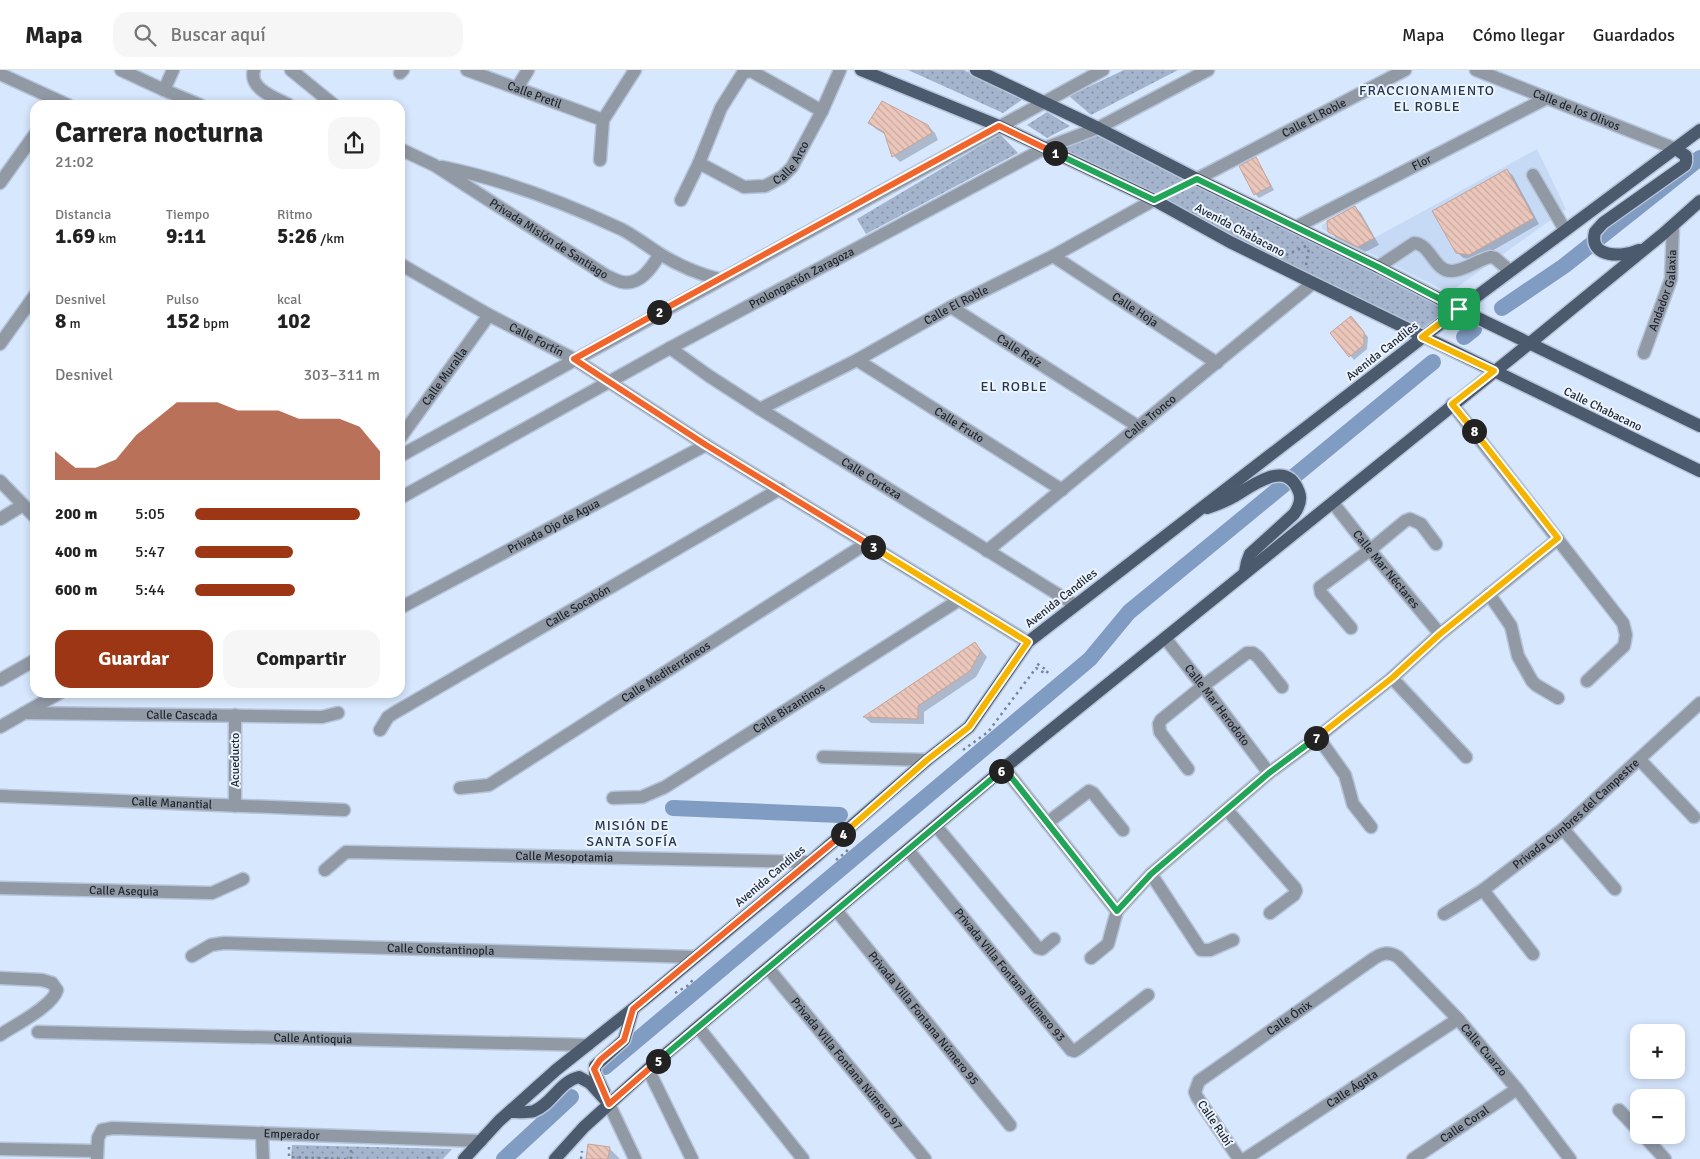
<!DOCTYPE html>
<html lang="es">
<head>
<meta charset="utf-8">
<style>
  body { margin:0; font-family:Signika,sans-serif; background:#f6f6f6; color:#222; height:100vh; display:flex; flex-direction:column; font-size:19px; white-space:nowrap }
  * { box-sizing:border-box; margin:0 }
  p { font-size:16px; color:#767676 }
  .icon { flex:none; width:28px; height:28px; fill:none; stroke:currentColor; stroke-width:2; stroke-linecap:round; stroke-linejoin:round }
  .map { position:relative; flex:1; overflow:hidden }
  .panel { position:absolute; left:30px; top:30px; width:375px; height:598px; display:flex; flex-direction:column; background:#fff; border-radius:15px; box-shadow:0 2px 8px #0003 }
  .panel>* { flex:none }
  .fabs { position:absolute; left:1630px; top:954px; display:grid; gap:10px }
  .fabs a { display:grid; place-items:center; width:55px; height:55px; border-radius:10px; background:#fff; box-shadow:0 2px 8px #0003; font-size:25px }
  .pin { position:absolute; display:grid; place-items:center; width:42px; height:42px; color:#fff; margin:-21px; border-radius:10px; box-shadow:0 2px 8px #0006 }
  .km { position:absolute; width:25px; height:25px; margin:-12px; border-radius:50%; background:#222; color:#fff; font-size:14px; line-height:25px; text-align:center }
  .round { display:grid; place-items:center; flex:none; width:52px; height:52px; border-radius:15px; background:#f6f6f6 }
  .headline { display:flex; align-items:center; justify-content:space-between; height:85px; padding:0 25px }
  h1 { font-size:28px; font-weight:800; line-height:38px }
  .stats { display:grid; grid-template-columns:repeat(3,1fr); gap:8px; height:85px; padding:5px 25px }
  .stats div { display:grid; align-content:center }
  .stats b { font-size:21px; font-weight:800 }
  .stats small { font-size:14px; font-weight:400 }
  .stats p { font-size:14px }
  .chart { height:140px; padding:10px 25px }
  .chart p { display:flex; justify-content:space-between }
  .chart svg { width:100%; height:90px; margin-top:5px; fill:#9d3614; opacity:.7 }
  .action { display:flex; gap:10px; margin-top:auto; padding:10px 25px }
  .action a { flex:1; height:58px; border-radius:15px; background:#9d3614; color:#fff; font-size:20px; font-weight:800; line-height:58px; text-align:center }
  .action a+a { background:#f6f6f6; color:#222 }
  ul { padding:0 25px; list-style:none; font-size:16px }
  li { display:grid; grid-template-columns:80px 60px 1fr; align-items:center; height:38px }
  li i { height:12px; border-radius:6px; background:#9d3614 }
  header { display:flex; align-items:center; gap:30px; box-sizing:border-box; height:70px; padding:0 25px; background:#fff; border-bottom:1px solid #e0e0e0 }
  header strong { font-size:24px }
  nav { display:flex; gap:28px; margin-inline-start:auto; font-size:18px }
  .search { width:350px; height:45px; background:#f6f6f6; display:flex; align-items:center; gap:12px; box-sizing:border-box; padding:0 18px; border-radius:15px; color:#767676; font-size:19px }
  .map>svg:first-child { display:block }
</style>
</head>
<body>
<header>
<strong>Mapa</strong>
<div class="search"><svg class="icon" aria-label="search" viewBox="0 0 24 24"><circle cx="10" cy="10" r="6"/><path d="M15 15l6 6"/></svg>Buscar aquí</div>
<nav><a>Mapa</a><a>Cómo llegar</a><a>Guardados</a></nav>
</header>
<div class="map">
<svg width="1700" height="1089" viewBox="0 0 1700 1089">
  <defs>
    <pattern id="green-dots" width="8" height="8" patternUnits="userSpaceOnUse" patternTransform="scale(1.25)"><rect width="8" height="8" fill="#a3b4cc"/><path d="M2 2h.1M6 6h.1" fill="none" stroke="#8492a6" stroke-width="1.8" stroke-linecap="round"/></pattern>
    <pattern id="building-back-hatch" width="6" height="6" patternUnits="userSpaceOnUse" patternTransform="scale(1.25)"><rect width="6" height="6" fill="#ebc6bb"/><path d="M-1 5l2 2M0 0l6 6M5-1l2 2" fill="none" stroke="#c9aaa1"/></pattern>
  </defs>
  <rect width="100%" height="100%" fill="#d7e7fe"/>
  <path fill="#c7daf5" d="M 1537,79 L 1566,139 L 1449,223 L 1322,159 L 1322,155 L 1354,134 L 1374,168 Z"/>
  <g fill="url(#green-dots)">
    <path d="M 908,0 L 964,0 L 1023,29 L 1003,43 Z"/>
    <path d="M 1124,0 L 1178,0 L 1091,45 L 1069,26 Z"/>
    <path d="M 1047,42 L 1070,56 L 1047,68 L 1027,55 Z"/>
    <path d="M 1099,62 L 1449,238 L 1423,259 L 1321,210 L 1277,192 L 1059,79 Z"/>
    <path d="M 1000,64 L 1018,83 L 866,164 L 857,149 Z"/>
    <path d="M 292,1075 L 452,1079 L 443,1089 L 291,1089 Z"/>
  </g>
  <g fill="#0003">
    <path d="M 869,53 L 928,56 L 935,63 L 938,70 L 900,92 L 894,86 L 886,65 L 876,59 Z"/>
    <path d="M 1255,89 L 1259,93 L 1274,120 L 1259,128 L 1255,124 Z"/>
    <path d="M 1507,100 L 1513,106 L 1539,154 L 1476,190 L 1463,188 L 1457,182 Z"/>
    <path d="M 1355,137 L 1361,143 L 1379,175 L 1365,182 L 1336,168 L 1330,161 Z"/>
    <path d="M 1354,251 L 1368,267 L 1367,279 L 1354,290 L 1332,263 Z"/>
    <path d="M 975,573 L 987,587 L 976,607 L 924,642 L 924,654 L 871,653 L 865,648 Z"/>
    <path d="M 609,1078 L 620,1089 L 587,1089 Z"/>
  </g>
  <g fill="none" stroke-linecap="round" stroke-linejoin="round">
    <g stroke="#809cc2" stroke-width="16">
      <path d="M 1502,238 L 1564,196 L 1700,88"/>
      <path d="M 1464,267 L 1474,259"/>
      <path d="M 673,738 L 840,745"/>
      <path d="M 605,997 L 1090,589 L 1129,542 L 1433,292"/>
      <path d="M 504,1089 L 571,1027"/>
    </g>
  </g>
  <g fill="url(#building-back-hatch)" stroke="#c6a399">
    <path d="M 882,31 L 928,55 L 932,63 L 892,87 L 884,62 L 868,53 Z"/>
    <path d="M 1256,87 L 1271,116 L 1254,125 L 1239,96 Z"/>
    <path d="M 1507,99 L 1534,148 L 1469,185 L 1456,183 L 1432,141 Z"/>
    <path d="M 1355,136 L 1374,168 L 1358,177 L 1328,162 L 1327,151 Z"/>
    <path d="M 1351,246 L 1364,262 L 1364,275 L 1349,287 L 1330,263 Z"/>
    <path d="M 975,572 L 981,581 L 970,601 L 918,636 L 918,649 L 863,647 Z"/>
    <path d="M 588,1074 L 610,1077 L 608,1089 L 586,1089 Z"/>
  </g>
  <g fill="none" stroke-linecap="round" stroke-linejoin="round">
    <g stroke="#b6c4d9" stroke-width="15">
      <g id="minor">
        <path d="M 121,0 L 164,20 L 200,35"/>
        <path d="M 254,0 C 248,19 276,28 289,35"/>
        <path d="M 291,0 L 334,35"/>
        <path id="s1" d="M 467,0 L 603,50"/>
        <path id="s2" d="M 1476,0 L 1676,79"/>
        <path d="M 400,3 L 403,0"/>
        <path d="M 0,4 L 68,35"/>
        <path d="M 517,18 L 528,0"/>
        <path d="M 164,20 L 173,0"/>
        <path id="s3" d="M 400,79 L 434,95 L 607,206 C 612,208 617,211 622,212 C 640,216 652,197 660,184"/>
        <path d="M 600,90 L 603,50 L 635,0"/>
        <path id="s4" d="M 699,93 L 744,117 L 765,116 L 782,107 L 792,97 L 822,41 L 840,0"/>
        <path d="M 442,97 C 502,109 565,133 621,159 C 635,166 647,176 660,184 C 678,195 698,204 719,209"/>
        <path d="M 1533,105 L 1565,160"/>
        <path id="s5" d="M 1197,109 L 1405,0"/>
        <path d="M 0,113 L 35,64"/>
        <path d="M 681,130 L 699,93 L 721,38 L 743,3 L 751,1 L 822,41"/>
        <path id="s6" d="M 1296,157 L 1547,28"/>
        <path id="s7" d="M 1053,186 L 1217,293"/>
        <path id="s8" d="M 400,194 L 489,245 L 574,289 L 706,375 L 1028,572"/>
        <path d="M 1378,197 L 1414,173 C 1431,174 1434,202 1452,201 C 1464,201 1478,190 1490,187 L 1495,188 L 1510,201"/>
        <path id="s9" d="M 951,237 L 1139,357"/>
        <path d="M 0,274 L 35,225"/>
        <path id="s10" d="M 670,278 L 709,306 L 760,339 L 1075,535"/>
        <path id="s11" d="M 1644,283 L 1671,209 L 1673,156"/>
        <path id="s12" d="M 857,290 L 1062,420"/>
        <path d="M 1452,334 L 1623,553 L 1626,565 L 1624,576 L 1587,611"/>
        <path id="s13" d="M 760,339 L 857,290 L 951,237 L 1053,186 L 1154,130"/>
        <path id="s14" d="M 400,368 L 489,245"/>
        <path d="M 400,386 L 1103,0"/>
        <path d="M 0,411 L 35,447"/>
        <path id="s15" d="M 400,428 L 670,278 L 1045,78 L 1098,58 L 1208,0"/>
        <path id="s16" d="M 1333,433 L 1370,480 L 1440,564"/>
        <path d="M 0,449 L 23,435"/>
        <path id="s17" d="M 987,481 L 1313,213"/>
        <path d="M 1489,524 L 1511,556 L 1518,586 L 1532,611 L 1536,615 L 1558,628"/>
        <path id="s18" d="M 400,538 L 706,375"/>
        <path d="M 1351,558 L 1321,523 L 1320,517 L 1370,480 L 1405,451 L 1410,449 L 1421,454 L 1436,474"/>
        <path id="s19" d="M 1165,568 L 1203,616 L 1269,703"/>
        <path d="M 1392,608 L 1466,687"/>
        <path d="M 0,610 L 35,590"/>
        <path id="s20" d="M 24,643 L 322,647 L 338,643"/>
        <path d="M 0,657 L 61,622"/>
        <path id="s21" d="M 380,660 L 388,647 L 394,643 L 780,419"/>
        <path d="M 1318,667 L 1345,705 L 1353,734 L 1371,757"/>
        <path d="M 823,687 L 927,690"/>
        <path d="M 1640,690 L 1694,747"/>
        <path d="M 1004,698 L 1117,841"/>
        <path d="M 1188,699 L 1160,662 L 1159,654 L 1161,650 L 1203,616 L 1247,583 L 1253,583 L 1258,587 L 1282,617"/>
        <path id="s22" d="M 460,718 L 489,715 L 867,473"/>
        <path id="s23" d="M 0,726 L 344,740"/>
        <path id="s24" d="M 613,728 L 642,727 L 665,717 L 959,530"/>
        <path d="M 235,736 L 235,645"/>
        <path d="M 1227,740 L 1295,818 L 1296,821 L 1294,825 L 1270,843"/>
        <path d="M 1047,753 L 1089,721 L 1093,723 L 1123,760"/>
        <path d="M 936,756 L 1038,878 L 1042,879 L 1054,869"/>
        <path d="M 1563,759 L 1615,819"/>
        <path id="s25" d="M 908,780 L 1071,980 L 1074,981 L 1079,978 L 1148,925"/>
        <path id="s26" d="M 325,800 L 346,782 L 810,792"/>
        <path d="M 1151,804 L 1201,880 L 1210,880 L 1233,870"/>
        <path id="s27" d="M 0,818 L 212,823 L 243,809"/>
        <path d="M 1483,820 L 1533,884"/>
        <path id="s28" d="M 836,840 L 1010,1055"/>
        <path d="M 1117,841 L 1151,804 L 1269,703 L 1318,667 L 1392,608 L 1440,564 L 1558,469"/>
        <path id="s29" d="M 1444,844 L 1483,820 L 1563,759 L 1700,633"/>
        <path id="s30" d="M 192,886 L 211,875 L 224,873 L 695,887"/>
        <path d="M 1091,888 L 1108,874 L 1117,841"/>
        <path id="s31" d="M 768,898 L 925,1089"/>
        <path d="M 0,908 L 42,910 L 52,913 L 57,920 C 53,936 15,955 0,965"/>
        <path d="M 698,957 L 803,1089"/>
        <path id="s32" d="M 38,962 L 588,975"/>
        <path d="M 648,999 L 692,1089"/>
        <path d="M 609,1034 L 635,1089"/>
        <path d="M 1619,1040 L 1639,1061"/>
        <path d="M 262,1063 L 263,1089"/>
        <path d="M 1643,1065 L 1665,1089"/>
        <path d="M 0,1079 L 97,1081"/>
        <path id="s33" d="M 97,1089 L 98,1068 L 102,1060 L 113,1058 L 481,1071"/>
        <path id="s34" d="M 1239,1089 L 1197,1027 L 1195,1022 L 1199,1011 L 1373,889 C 1382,883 1389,881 1398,887 L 1458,949 L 1517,1019 L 1570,1089"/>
        <path id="s35" d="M 1245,1089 L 1458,949"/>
        <path id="s36" d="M 1413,1089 L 1517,1019"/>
      </g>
    </g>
    <g stroke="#b6c4d9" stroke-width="15">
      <g id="major">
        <path d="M 861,0 L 999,56 L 1154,130 L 1230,172 L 1303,208 L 1700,401"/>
        <path d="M 976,0 L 1098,58 L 1197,109 L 1378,197 L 1459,239 L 1700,356"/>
        <path d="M 1639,180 C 1624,187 1588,189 1595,162 L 1603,153 L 1685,95 L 1686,92 L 1686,86 L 1676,79"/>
        <path d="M 1207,438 C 1216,435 1225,432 1233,427 C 1251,417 1286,387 1299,422 C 1302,430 1299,437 1294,444 L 1250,484 L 1247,492 L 1245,502"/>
        <path d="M 604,1022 L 595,1003 L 595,996 L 624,970 L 633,939"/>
        <path d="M 510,1042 C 517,1042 527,1043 534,1041 C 552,1034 560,1011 579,1007 L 590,1013 L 609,1034"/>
        <path d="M 464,1089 L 499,1051 L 556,1000 L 644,930 L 810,792 L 927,690 L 969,657 L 1028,572 L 1453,244 L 1700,60"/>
        <path d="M 555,1089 L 584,1057 L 648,999 L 1004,698 L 1530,273 L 1663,164 L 1700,131"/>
      </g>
    </g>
    <g stroke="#798495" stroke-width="2.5" stroke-dasharray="2.5 4" stroke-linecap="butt">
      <path d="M 1169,122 L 1182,116"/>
      <path d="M 1245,164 L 1263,156"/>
      <path d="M 1286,185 L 1306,176"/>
      <path d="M 1306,195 L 1309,178"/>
      <path d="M 963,680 L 988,662 L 1036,598 L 1046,604 L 1048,601 L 1036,593"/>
      <path d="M 836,790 L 846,782 L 850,777"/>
      <path d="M 675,923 L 689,915 L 694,908"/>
      <path d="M 289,1077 L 289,1087 L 346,1089"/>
      <path d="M 351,1089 L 351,1078"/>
      <path d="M 429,1089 L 430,1083"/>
      <path d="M 581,1089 L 582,1081"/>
    </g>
    <use href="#minor" stroke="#9199a5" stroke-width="12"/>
    <use href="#major" stroke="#4c5a6e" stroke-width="12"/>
  </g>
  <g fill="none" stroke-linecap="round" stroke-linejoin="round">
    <g stroke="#fff" stroke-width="10">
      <path id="split-1" d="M 1055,83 L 1154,130 L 1197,109 L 1378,197 L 1459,239"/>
    </g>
    <g stroke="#fff" stroke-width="10">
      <path id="split-2" d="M 659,242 L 999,56 L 1055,83"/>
    </g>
    <g stroke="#fff" stroke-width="10">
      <path id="split-3" d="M 659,242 L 574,289 L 706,375 L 873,477"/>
    </g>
    <g stroke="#fff" stroke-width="10">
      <path id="split-4" d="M 843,764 L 927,690 L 969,657 L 1028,572 L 873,477"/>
    </g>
    <g stroke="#fff" stroke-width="10">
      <path id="split-5" d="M 658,991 L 609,1034 L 594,999 L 600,990 L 624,970 L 633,939 L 843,764"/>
    </g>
    <g stroke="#fff" stroke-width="10">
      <path id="split-6" d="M 658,991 L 1001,701"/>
    </g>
    <g stroke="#fff" stroke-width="10">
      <path id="split-7" d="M 1001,701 L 1004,698 L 1117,841 L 1151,804 L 1269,703 L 1316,668"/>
    </g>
    <g stroke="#fff" stroke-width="10">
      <path id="split-8" d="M 1316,668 L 1392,608 L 1440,564 L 1558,468 L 1474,361"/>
    </g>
    <g stroke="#fff" stroke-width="10">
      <path id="split-9" d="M 1459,239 L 1422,267 L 1494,301 L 1452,334 L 1474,361"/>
    </g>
    <use href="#split-1" stroke="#22a559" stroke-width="6"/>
    <use href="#split-2" stroke="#f0652b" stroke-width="6"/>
    <use href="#split-3" stroke="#f0652b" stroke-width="6"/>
    <use href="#split-4" stroke="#f5b400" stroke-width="6"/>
    <use href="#split-5" stroke="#f0652b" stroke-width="6"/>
    <use href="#split-6" stroke="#22a559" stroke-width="6"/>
    <use href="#split-7" stroke="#22a559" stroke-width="6"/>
    <use href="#split-8" stroke="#f5b400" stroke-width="6"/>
    <use href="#split-9" stroke="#f5b400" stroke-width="6"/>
  </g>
  <g text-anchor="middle" stroke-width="4" stroke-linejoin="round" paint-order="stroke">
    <g font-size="12" fill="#1e2530" stroke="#ebf4ff">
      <text dy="4" stroke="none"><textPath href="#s1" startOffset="72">Calle Pretil</textPath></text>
      <text dy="4" stroke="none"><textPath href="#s2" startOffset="108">Calle de los Olivos</textPath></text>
      <text dy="4" stroke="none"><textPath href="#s5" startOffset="132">Calle El Roble</textPath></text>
      <text dy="4" stroke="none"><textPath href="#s4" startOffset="108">Calle Arco</textPath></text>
      <text dy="4" stroke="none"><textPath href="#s6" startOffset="141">Flor</textPath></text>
      <text transform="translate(1240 160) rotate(28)" y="4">Avenida Chabacano</text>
      <text dy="4" stroke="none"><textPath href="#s3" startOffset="174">Privada Misión de Santiago</textPath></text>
      <text dy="4" stroke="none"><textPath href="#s15" startOffset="458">Prolongación Zaragoza</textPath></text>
      <text dy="4" stroke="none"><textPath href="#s11" startOffset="66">Andador Galaxia</textPath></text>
      <text dy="4" stroke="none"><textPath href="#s13" startOffset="222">Calle El Roble</textPath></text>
      <text dy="4" stroke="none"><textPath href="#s7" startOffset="98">Calle Hoja</textPath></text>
      <text dy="4" stroke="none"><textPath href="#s8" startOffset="156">Calle Fortín</textPath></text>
      <text dy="4" stroke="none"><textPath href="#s9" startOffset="81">Calle Raíz</textPath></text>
      <text transform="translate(1382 281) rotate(-38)" y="4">Avenida Candiles</text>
      <text dy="4" stroke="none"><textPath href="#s14" startOffset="76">Calle Muralla</textPath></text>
      <text transform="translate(1603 339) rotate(26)" y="4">Calle Chabacano</text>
      <text dy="4" stroke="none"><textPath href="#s17" startOffset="211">Calle Tronco</textPath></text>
      <text dy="4" stroke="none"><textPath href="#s12" startOffset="121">Calle Fruto</textPath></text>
      <text dy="4" stroke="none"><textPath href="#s10" startOffset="240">Calle Corteza</textPath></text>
      <text dy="4" stroke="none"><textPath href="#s18" startOffset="174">Privada Ojo de Agua</textPath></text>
      <text dy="4" stroke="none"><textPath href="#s16" startOffset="85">Calle Mar Néctares</textPath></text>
      <text transform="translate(1061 528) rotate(-38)" y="4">Avenida Candiles</text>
      <text dy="4" stroke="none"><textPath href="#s21" startOffset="235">Calle Socabón</textPath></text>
      <text dy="4" stroke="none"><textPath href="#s22" startOffset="239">Calle Mediterráneos</textPath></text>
      <text dy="4" stroke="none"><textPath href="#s19" startOffset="85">Calle Mar Herodoto</textPath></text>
      <text dy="4" stroke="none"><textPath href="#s24" startOffset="201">Calle Bizantinos</textPath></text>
      <text dy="4" stroke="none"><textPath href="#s20" startOffset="158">Calle Cascada</textPath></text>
      <text transform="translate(235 690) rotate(-90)" y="4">Acueducto</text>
      <text dy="4" stroke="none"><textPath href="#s23" startOffset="172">Calle Manantial</textPath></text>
      <text dy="4" stroke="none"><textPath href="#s29" startOffset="166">Privada Cumbres del Campestre</textPath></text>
      <text dy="4" stroke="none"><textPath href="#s26" startOffset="246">Calle Mesopotamia</textPath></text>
      <text transform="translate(770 806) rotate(-40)" y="4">Avenida Candiles</text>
      <text dy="4" stroke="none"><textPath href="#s27" startOffset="124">Calle Asequia</textPath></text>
      <text dy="4" stroke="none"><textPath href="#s30" startOffset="252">Calle Constantinopla</textPath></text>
      <text dy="4" stroke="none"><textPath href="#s25" startOffset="161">Privada Villa Fontana Número 93</textPath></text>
      <text dy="4" stroke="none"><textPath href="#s34" startOffset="202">Calle Ónix</textPath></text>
      <text dy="4" stroke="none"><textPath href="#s28" startOffset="139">Privada Villa Fontana Número 95</textPath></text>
      <text dy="4" stroke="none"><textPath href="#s32" startOffset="275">Calle Antioquia</textPath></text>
      <text dy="4" stroke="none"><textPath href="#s34" startOffset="458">Calle Cuarzo</textPath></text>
      <text dy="4" stroke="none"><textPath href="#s31" startOffset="124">Privada Villa Fontana Número 97</textPath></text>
      <text dy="4" stroke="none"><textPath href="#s35" startOffset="128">Calle Ágata</textPath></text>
      <text transform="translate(1215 1053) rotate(56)" y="4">Calle Rubí</text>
      <text dy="4" stroke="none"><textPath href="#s36" startOffset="62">Calle Coral</textPath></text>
      <text dy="4" stroke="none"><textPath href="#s33" startOffset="220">Emperador</textPath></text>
    </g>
    <g font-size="14" letter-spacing="1" fill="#27374d" stroke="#ebf4ff">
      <text x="1427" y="25">FRACCIONAMIENTO<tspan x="1427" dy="16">EL ROBLE</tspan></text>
      <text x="1014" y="321">EL ROBLE</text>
      <text x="632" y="760">MISIÓN DE<tspan x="632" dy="16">SANTA SOFÍA</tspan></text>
    </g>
  </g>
</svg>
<div class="fabs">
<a>+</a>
<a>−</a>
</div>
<div class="pin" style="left:1459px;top:239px;background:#1e9e55"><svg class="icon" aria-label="arrive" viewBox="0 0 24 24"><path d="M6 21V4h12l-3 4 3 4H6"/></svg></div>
<b class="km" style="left:1055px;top:83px">1</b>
<b class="km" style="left:659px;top:242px">2</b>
<b class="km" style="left:873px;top:477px">3</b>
<b class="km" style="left:843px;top:764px">4</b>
<b class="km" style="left:658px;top:991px">5</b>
<b class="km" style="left:1001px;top:701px">6</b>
<b class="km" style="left:1316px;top:668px">7</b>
<b class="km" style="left:1474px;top:361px">8</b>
<section class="panel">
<div class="headline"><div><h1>Carrera nocturna</h1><p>21:02</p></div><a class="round"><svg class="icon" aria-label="share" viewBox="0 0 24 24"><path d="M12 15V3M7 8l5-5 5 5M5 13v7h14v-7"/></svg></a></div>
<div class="stats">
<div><p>Distancia</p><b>1.69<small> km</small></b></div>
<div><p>Tiempo</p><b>9:11</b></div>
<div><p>Ritmo</p><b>5:26<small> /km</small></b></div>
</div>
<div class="stats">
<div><p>Desnivel</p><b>8<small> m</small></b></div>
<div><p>Pulso</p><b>152<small> bpm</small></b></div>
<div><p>kcal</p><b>102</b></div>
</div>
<div class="chart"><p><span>Desnivel</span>303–311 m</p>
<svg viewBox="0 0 160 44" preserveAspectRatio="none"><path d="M0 44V30L10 38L20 38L30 34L40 22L50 14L60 6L70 6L80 6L90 10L100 10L110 10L120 14L130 14L140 14L150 18L160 30V44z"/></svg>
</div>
<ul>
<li><b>200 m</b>5:05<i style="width:89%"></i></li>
<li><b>400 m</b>5:47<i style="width:53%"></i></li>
<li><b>600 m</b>5:44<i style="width:54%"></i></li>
</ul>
<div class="action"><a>Guardar</a><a>Compartir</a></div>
</section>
</div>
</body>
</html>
